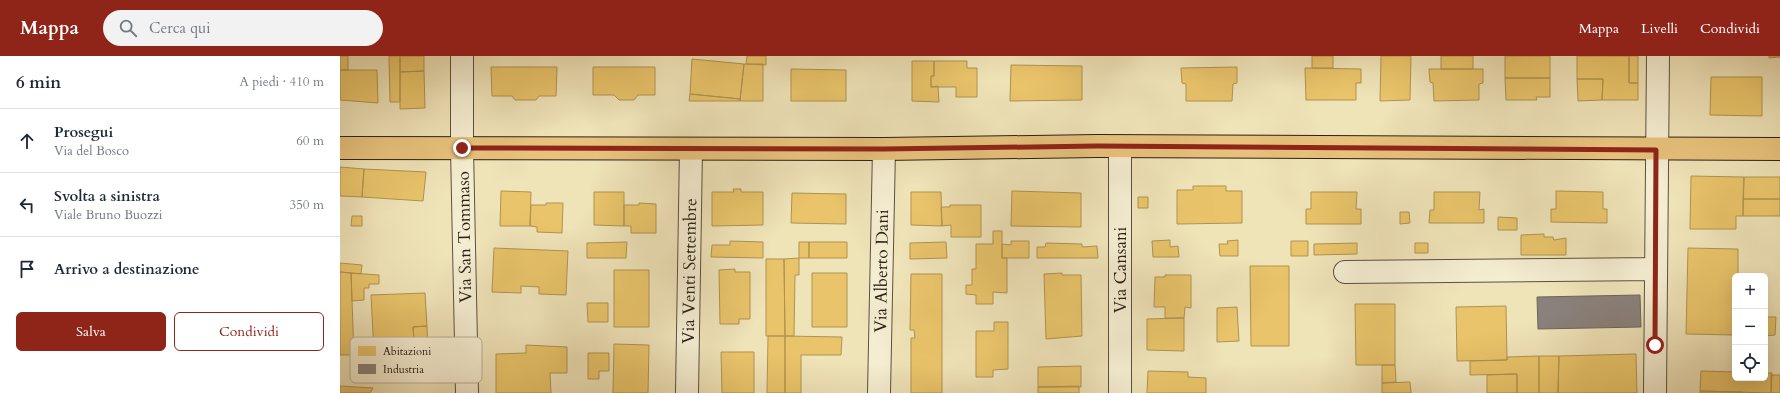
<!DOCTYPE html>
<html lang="it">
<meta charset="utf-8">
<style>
:root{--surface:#fff;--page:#f2f2f3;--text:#1f2937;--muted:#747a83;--line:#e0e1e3;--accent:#8f2418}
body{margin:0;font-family:Cardo,serif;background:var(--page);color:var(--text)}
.controls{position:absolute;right:12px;bottom:12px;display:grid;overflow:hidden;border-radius:6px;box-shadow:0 4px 16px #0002}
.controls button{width:36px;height:36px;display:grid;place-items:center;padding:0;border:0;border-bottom:1px solid var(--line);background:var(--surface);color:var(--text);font:20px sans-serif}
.stop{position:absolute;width:12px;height:12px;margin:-9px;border:3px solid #8f2418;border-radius:50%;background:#fff}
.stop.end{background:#8f2418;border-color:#fff;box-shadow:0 1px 4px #0008}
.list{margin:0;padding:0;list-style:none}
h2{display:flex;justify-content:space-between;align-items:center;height:52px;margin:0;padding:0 16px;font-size:17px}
h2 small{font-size:13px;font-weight:400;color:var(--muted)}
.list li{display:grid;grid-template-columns:26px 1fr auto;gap:12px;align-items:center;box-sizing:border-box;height:64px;padding:0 16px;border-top:1px solid var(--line)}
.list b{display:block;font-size:15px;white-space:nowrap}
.list p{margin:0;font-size:13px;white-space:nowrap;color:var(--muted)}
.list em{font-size:13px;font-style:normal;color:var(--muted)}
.actions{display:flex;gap:8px;padding:12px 16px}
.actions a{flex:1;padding:9px 0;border:1px solid var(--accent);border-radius:6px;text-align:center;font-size:14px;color:var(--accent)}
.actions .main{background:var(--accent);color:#fff}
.icon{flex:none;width:22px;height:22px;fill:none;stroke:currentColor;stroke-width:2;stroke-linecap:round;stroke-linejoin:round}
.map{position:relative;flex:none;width:1440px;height:337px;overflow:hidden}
header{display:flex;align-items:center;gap:24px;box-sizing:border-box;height:56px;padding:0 20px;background:var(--accent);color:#fff}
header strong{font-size:19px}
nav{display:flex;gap:22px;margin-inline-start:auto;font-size:14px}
.search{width:280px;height:36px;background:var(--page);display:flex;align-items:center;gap:10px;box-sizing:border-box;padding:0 14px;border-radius:22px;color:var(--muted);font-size:15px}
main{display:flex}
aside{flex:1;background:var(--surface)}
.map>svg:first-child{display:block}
</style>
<header>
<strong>Mappa</strong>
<div class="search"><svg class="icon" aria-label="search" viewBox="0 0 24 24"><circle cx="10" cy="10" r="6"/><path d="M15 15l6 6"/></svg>Cerca qui</div>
<nav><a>Mappa</a><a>Livelli</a><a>Condividi</a></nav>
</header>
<main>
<aside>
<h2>6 min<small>A piedi · 410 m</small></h2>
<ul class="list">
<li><svg class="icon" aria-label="ahead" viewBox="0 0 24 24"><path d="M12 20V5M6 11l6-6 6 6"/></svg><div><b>Prosegui</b><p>Via del Bosco</p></div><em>60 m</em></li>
<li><svg class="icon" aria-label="left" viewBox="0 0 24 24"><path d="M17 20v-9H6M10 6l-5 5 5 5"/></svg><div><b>Svolta a sinistra</b><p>Viale Bruno Buozzi</p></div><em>350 m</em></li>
<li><svg class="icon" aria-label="arrive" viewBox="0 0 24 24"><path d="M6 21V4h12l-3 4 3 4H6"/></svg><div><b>Arrivo a destinazione</b></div></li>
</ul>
<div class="actions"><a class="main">Salva</a><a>Condividi</a></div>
</aside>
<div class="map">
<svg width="1440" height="337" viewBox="0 0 1440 337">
<rect width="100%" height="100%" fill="#efe3b8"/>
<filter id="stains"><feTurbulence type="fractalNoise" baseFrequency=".005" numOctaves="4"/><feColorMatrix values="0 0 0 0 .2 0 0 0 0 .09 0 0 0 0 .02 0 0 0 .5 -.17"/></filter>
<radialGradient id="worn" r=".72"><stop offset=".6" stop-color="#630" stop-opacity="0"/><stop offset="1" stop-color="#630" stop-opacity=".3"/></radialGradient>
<path fill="#e9c46a" stroke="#b09351" d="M0,0H8V14H0Z
M49,0H60V46H50Z
M60,0H84V15L60,16Z
M407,0H426V9L406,8Z
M972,0H993V12H972Z
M1041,0H1071L1070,44L1040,45Z
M1101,0H1133V13H1101Z
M1165,0H1210V22H1165Z
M1237,0H1289V27H1298V44H1262L1263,23H1237Z
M1289,0H1298V27H1289Z
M1429,0H1440V1L1429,2Z
M352,3L404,8L400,43L350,38Z
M572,5H594V20H591V31L598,30L599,46L572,45Z
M594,5H627V12H637V41H616V31H591V20H594Z
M404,8H423V45H400Z
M671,9L742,10V44L670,45Z
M151,11H217L216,40H199L196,44H175L172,40H152Z
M253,11H315V39H298L294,44H279L274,39H253Z
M897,11V27L893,28L892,45H846V28L842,27L841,12Z
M965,12L1021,13V27H1016V44H966Z
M451,13L506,14V45H451Z
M1089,13H1143V27L1139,28V44L1094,45L1093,27L1090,26Z
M0,14H37L38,47L0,44Z
M84,15L85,52L60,53V16Z
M1371,21H1422V60L1370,59Z
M1165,22H1210V41H1196L1197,44H1166Z
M1237,23H1263L1262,44L1238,45Z
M350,38L400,43V45H349Z
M0,111L24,113L22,141L0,140Z
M24,113L86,116L83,145L22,141Z
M1351,120L1404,121L1403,160H1396V173H1350Z
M1404,121H1440V143H1403Z
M853,130H886V135H902V167L837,168V134H853Z
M393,133H401V136H423V169L372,170V136H394Z
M161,135L191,136L190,170H160Z
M672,135L741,137V171L671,170Z
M1216,135L1263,136V153H1267V167L1211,166V153H1216Z
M254,136H284V170L254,169Z
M571,136H601L602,170L571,169Z
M971,136H1017L1016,153H1021V168H966V153H971Z
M1094,136H1140L1139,154L1144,153V167H1089L1090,154H1094Z
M452,137L506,138V168L451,167Z
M798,141H808V152H798Z
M1403,143H1440V160H1403Z
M206,147H223L222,177L197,176V171L190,170L191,149H206Z
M299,147L316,148V177H291V170H284V149H299Z
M610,149H641V181H611V169L602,170L601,151H610Z
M1060,156H1069L1070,167L1060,168Z
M12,160H22V170H11Z
M1158,161L1177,162V174H1158Z
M653,175H662V202H667V237L653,236V248H636V239L626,238V229H632V213H636V188H653Z
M1204,178V181H1213L1214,184L1226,182V199H1181V179Z
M830,184V191L838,190L839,201H813L812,185Z
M898,184V200H880L879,188H888L887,185Z
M390,185L423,186V202L371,201L372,189H390Z
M671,185H689V202H662V188L671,189Z
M951,185H968V200H951Z
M287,186L286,202H247V187Z
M459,186H469V202H459Z
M469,186H507V202H469Z
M606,186L607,202L570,203V187Z
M706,187L742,188V191L757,190L758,202H697V191H705Z
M1017,187V198L974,199V188Z
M1075,187H1088V197H1075Z
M154,192L228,195L226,239L199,238V231L181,230V237L152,236Z
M1348,192L1398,193V220H1395V279L1346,278Z
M459,202V219H455L454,280H445L444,203Z
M426,203H444L445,280H426Z
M0,207L22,209L21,218L0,216Z
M910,210H949V290H911Z
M395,213V216H410V263H399V268H380L379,214Z
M274,214H309V271H274Z
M0,216L11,217L14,299H0Z
M11,217L39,219V228H29V232H24V244L12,245Z
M472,217H507V271H472Z
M722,217V219H741L742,280L706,283L704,218Z
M571,218H602V337H571V282H575L574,274H570Z
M825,219H851V252L845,251L844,262H825V251H814L815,221H825Z
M85,237L87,270L73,271L75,296L34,298L31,239Z
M247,247H268V266H248Z
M1015,248H1055V309H1016Z
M1166,250L1167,304L1117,305L1116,251Z
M897,251L899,285L877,286V252Z
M1425,261H1436L1435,279L1425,280Z
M844,262V295L807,294V263Z
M654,266H668V313L653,314V321H636V275H654Z
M87,270L88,296H75L73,271Z
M428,280H445V337H427Z
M445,280L502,281L501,299H461V337H445Z
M274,288L309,289L308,337H273Z
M186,289L227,291V317H210L211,337H156V298L186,297Z
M381,296H414V337H382Z
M248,297H269V315H259V323H248Z
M1296,298L1297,337H1218L1219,300Z
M1199,300H1219L1218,337H1199Z
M1199,300V337H1177V318L1130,319V305L1167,304V301Z
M1042,309H1055L1056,326L1042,327Z
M741,310V331H698V311Z
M808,315L848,316V321L866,322V337H807Z
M1361,315L1395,316V322H1425V317H1432L1431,337L1360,335Z
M1177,318V337H1147V319Z
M1431,319H1440V337H1431Z
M1070,326L1071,337H1042V327Z
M0,330L33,332L30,337H0Z
M739,330V337H698V331Z
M1360,335L1403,336V337H1360Z"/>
<path fill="#8a817c" stroke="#6d645e" d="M1300,239L1301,271L1198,273L1197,241Z"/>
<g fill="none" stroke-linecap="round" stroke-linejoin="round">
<g stroke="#5b513f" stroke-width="24">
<path id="minor" d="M122,0V92L127,337
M1005,216L1315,213
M347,337L351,93
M539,337L544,93
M780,337V91
M1315,337L1318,0"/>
</g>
<g stroke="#2a2017" stroke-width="24">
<path id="major" d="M0,92L544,93L757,90L1440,93"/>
</g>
<use href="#minor" stroke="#f5edd1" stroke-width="22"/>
<use href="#major" stroke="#e8c27c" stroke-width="22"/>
</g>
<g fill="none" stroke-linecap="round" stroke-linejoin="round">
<path stroke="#8f2418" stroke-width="5" d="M122,92L544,93L757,90L1316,94L1315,289"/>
</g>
<g text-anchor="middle" stroke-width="4" stroke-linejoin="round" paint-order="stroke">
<g font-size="17" fill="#2a2017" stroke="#f5edd1">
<text transform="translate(124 181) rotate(-91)" y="6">Via San Tommaso</text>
<text transform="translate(780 214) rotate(-90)" y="6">Via Cansani</text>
<text transform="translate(349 215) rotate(-89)" y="6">Via Venti Settembre</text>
<text transform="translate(541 215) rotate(-89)" y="6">Via Alberto Dani</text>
</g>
</g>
<rect x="10" y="281" width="132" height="46" rx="6" fill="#f5edd1" stroke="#b8b099" stroke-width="1"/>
<rect x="18" y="290" width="18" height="10" fill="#e9c46a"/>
<rect x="18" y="308" width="18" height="10" fill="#8a817c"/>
<g font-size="11" fill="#2a2017">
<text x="43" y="299">Abitazioni</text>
<text x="43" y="317">Industria</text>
</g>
<rect width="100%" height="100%" filter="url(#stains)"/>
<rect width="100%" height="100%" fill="url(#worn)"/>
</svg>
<div class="controls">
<button>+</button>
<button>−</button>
<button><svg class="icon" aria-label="locate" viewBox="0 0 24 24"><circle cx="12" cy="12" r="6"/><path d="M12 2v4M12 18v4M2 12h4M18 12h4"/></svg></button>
</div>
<div class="stop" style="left:1315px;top:289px"></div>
<div class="stop end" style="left:122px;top:92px"></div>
</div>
</main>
